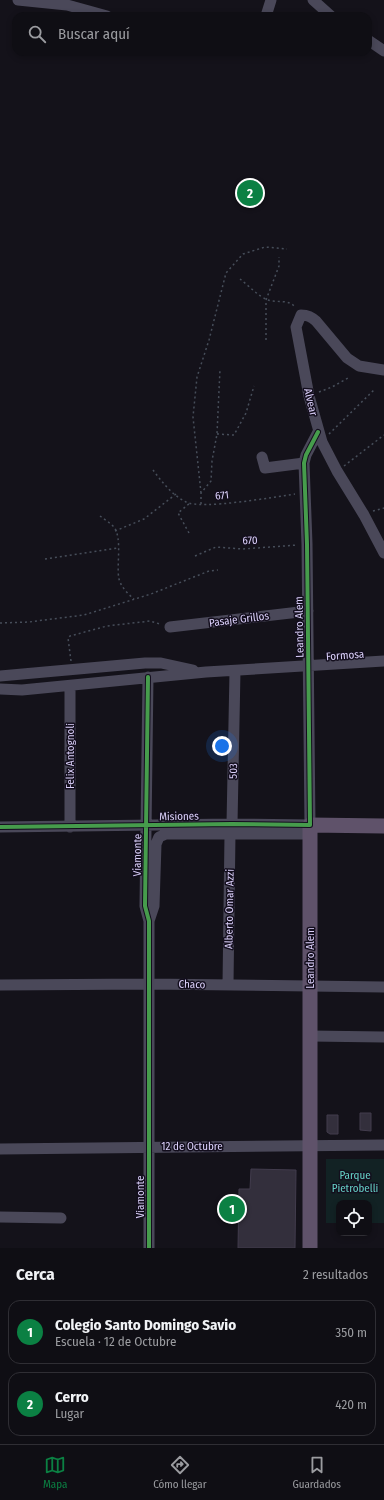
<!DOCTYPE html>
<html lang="es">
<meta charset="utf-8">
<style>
:root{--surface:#0f0e14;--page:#1d1c22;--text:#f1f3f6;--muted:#9b9ca0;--line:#2f2e34;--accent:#0b8043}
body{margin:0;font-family:"Fira Sans Condensed",sans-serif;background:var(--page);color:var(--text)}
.controls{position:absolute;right:12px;bottom:12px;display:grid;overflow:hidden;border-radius:8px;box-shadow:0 2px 6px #0003}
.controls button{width:36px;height:36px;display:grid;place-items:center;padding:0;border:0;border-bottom:1px solid var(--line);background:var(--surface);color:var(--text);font:20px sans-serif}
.you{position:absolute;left:222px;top:746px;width:14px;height:14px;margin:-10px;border:3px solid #fff;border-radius:50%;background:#1a73e8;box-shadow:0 0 0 6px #1a73e833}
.badge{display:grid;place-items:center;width:26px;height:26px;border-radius:50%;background:var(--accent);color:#fff;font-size:13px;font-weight:700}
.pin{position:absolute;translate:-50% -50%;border:2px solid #fff;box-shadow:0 1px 4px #0006}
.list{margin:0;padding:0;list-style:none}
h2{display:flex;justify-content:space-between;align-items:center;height:52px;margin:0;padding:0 16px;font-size:17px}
h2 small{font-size:13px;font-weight:400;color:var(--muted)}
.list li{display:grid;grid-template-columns:26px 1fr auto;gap:12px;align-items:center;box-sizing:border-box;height:64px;margin:0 8px 8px;padding:0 8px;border:1px solid var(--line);border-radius:12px}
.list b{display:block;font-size:15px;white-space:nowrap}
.list p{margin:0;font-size:13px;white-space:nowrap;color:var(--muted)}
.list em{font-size:13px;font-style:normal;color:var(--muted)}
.icon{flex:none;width:22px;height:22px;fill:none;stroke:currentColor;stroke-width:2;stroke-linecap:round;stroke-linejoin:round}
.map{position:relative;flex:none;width:384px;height:1248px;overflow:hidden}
.search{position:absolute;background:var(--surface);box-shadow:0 2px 6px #0003;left:12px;right:12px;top:12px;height:44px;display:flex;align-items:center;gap:10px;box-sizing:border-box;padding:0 14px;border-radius:12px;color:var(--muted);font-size:15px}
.sheet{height:196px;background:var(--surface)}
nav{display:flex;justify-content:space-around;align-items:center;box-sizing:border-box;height:56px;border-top:1px solid var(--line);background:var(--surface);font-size:11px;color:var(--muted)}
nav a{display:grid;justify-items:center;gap:2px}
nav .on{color:var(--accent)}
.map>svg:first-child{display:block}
</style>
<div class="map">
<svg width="384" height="1248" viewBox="0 0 384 1248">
<rect width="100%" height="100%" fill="#14121a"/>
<path fill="#122224" d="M326,1159H384V1223H369V1203H339V1223H326Z"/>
<path fill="#332f3c" stroke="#423c4d" d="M360,1113H371V1131L360,1130Z
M327,1115H338V1134H330L327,1132Z
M251,1169L296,1170L295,1248H238L239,1189H250Z"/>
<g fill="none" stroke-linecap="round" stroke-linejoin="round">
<path stroke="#474e5a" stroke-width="1.5" stroke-dasharray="2 3" stroke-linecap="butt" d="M240,279C248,285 259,297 268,300C277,303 289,299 295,307
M266,340V300L279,266V257
M319,392L332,387L348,378
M217,434L234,435L246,413L254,386
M329,434L375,389
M344,466L384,435
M153,470C162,482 172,495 186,502C201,510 274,497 295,494
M201,493L193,417L197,377L209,340L226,273L243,254L265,247L287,249
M201,504V493L211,481L212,461L217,434L220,369
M373,511L384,508
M100,516C104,519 109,522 113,526C123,536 116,566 119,579C121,587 128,594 134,599
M115,531L144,519L176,494
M189,533L178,513L190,503
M195,556L216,547L243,549L297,545
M45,559L118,548
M0,623L29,622L84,615L151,594L209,571L218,570
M71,661L68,638L70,636L107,626L150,621L160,624"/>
<path stroke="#4a4859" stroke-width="11" d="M18,0L67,5L107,16
M313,0L331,16
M266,16L271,0
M368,40L384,51
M384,370L359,366L347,358L316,321C311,317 308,315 301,315L296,327L309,396L322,442L337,471L364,515L384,553
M262,457L265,468L304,463
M170,627L308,611
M0,676L145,663H161L193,670
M148,677L145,906L149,921V1248
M0,689L22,690L206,672L384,661
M232,824L235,671
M0,827L232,824L310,825L307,544L304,463L306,455L318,432
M70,827V686
M149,921L154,906L156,844L159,837L166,834H310
M228,984L230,834
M0,985L149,984L384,987
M310,1036L384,1037
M0,1149L384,1145
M0,1217L61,1218"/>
<path stroke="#5f526a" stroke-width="15" d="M310,1248V825L384,826"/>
<g stroke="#130e1d" stroke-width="6">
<path id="cycleway" d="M148,677L145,906L149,921V1248
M0,827L232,824L310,825L307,544L304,463L306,455L318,432"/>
</g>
<use href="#cycleway" stroke="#469c4c" stroke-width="4"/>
</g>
<g text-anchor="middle" stroke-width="3" stroke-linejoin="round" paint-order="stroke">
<g font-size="11" fill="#dbd0fa" stroke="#130e1d">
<text transform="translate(311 402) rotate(77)" y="4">Alvear</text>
<text transform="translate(222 495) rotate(-7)" y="4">671</text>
<text transform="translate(250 540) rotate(-2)" y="4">670</text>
<text transform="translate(239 619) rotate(-7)" y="4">Pasaje Grillos</text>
<text transform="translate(299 627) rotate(-91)" y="4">Leandro Alem</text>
<text transform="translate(345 655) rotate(-4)" y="4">Formosa</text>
<text transform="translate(70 756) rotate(-90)" y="4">Felix Antognoli</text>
<text transform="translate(233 771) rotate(-89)" y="4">503</text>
<text transform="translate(179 816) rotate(-1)" y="4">Misiones</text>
<text transform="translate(137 855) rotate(-89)" y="4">Viamonte</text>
<text transform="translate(229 909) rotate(-89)" y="4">Alberto Omar Azzi</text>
<text transform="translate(310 958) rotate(-90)" y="4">Leandro Alem</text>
<text transform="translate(192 984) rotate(1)" y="4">Chaco</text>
<text x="192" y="1150">12 de Octubre</text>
<text transform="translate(140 1197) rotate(-90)" y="4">Viamonte</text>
</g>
<g font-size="11" fill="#65d0c6" stroke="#130e1d">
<text x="355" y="1179">Parque<tspan x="355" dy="13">Pietrobelli</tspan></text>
</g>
</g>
</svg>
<div class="controls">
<button><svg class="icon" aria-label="locate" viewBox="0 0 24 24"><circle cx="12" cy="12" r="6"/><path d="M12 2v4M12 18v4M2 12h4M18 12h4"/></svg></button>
</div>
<div class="you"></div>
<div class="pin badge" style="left:232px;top:1209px">1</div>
<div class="pin badge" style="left:250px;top:193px">2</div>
<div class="search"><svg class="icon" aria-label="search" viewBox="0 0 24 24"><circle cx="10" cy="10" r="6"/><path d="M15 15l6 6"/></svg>Buscar aquí</div>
</div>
<section class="sheet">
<h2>Cerca<small>2 resultados</small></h2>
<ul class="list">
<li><span class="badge">1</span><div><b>Colegio Santo Domingo Savio</b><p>Escuela · 12 de Octubre</p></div><em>350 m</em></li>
<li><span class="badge">2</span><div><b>Cerro</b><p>Lugar</p></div><em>420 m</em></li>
</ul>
</section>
<nav>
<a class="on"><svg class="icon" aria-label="map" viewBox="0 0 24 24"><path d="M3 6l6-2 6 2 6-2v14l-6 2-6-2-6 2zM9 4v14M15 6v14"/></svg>Mapa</a>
<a><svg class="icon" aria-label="directions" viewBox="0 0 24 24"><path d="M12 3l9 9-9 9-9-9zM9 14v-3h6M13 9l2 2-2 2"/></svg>Cómo llegar</a>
<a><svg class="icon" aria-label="saved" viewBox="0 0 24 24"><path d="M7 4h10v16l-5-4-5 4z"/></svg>Guardados</a>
</nav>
